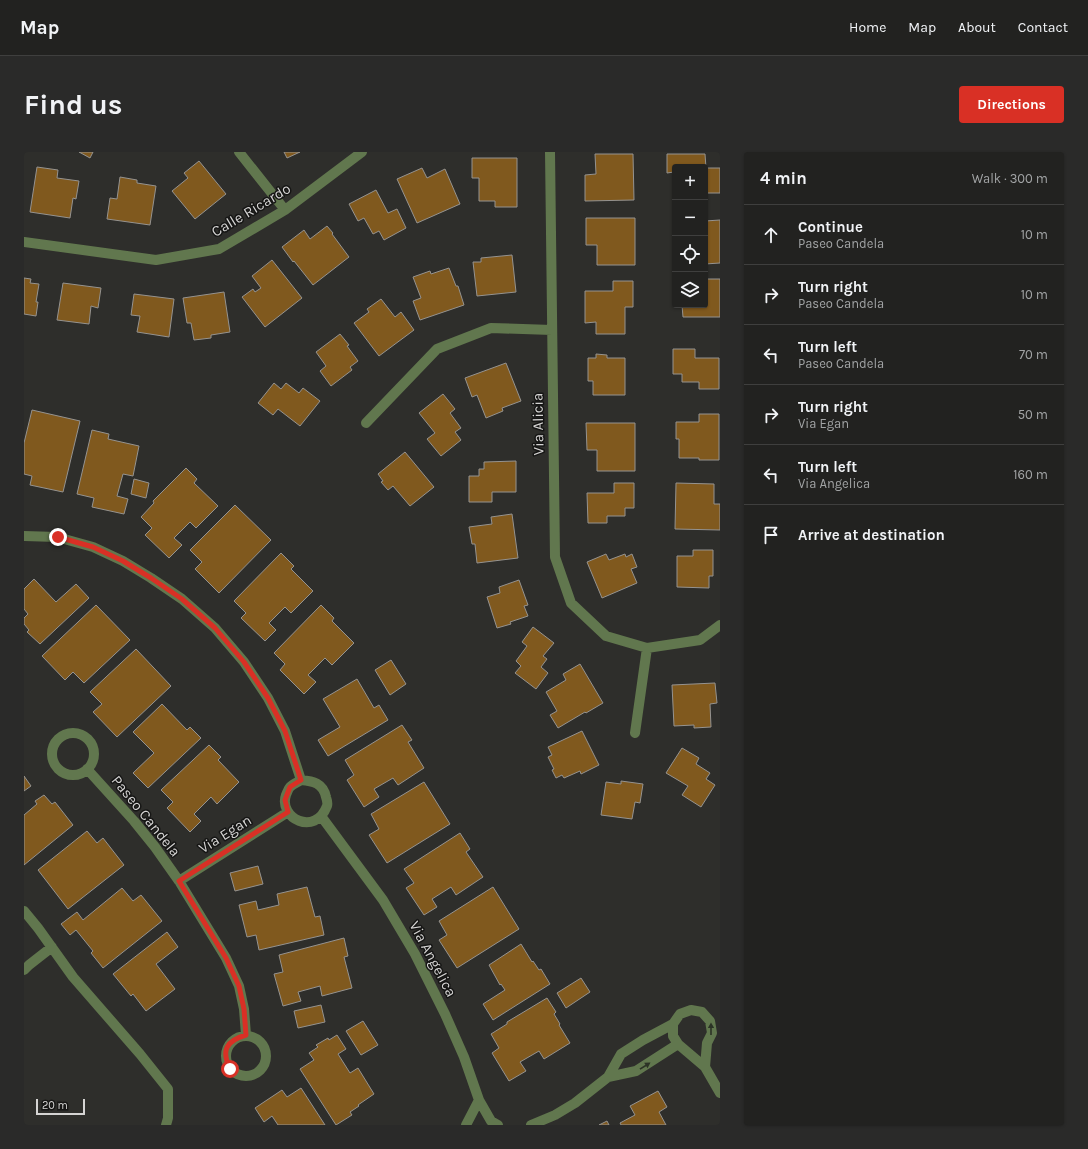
<!DOCTYPE html>
<meta charset="utf-8">
<style>
:root{--surface:#222220;--page:#2a2a29;--text:#f1f3f6;--muted:#a2a4a5;--line:#3f3f3e;--accent:#d93025}
body{margin:0;font-family:Karla,sans-serif;background:var(--page);color:var(--text)}
.controls{position:absolute;right:12px;top:12px;display:grid;overflow:hidden;border-radius:4px;box-shadow:0 1px 3px #0004}
.controls button{width:36px;height:36px;display:grid;place-items:center;padding:0;border:0;border-bottom:1px solid var(--line);background:var(--surface);color:var(--text);font:20px sans-serif}
.scale{position:absolute;left:12px;bottom:10px;width:49px;box-sizing:border-box;padding-left:4px;border:2px solid #d5d4d3;border-top:0;font-size:11px;line-height:14px;white-space:nowrap;color:#d5d4d3;-webkit-text-stroke:3px #161615;paint-order:stroke}
.stop{position:absolute;width:12px;height:12px;margin:-9px;border:3px solid #d93025;border-radius:50%;background:#fff}
.stop.end{background:#d93025;border-color:#fff;box-shadow:0 1px 4px #0008}
.list{margin:0;padding:0;list-style:none}
h2{display:flex;justify-content:space-between;align-items:center;height:52px;margin:0;padding:0 16px;font-size:17px}
h2 small{font-size:13px;font-weight:400;color:var(--muted)}
.list li{display:grid;grid-template-columns:26px 1fr auto;gap:12px;align-items:center;box-sizing:border-box;height:60px;padding:0 16px;border-top:1px solid var(--line)}
.list b{display:block;font-size:15px;white-space:nowrap}
.list p{margin:0;font-size:13px;white-space:nowrap;color:var(--muted)}
.list em{font-size:13px;font-style:normal;color:var(--muted)}
.icon{flex:none;width:22px;height:22px;fill:none;stroke:currentColor;stroke-width:2;stroke-linecap:round;stroke-linejoin:round}
.map{position:relative;flex:none;width:696px;height:973px;overflow:hidden;border-radius:4px}
header{display:flex;align-items:center;gap:24px;box-sizing:border-box;height:56px;padding:0 20px;background:var(--surface);border-bottom:1px solid var(--line)}
header strong{font-size:19px}
nav{display:flex;gap:22px;margin-inline-start:auto;font-size:14px}
.intro{display:flex;align-items:center;justify-content:space-between;box-sizing:border-box;height:96px;padding:0 24px}
h1{margin:0;font-size:28px}
.button{padding:10px 18px;border-radius:4px;background:var(--accent);color:#fff;font-size:14px;font-weight:700}
main{display:flex;gap:24px;padding:0 24px}
aside{flex:1;background:var(--surface);border-radius:4px;box-shadow:0 1px 3px #0004}
.map>svg:first-child{display:block}
</style>
<header>
<strong>Map</strong>
<nav><a>Home</a><a>Map</a><a>About</a><a>Contact</a></nav>
</header>
<div class="intro"><h1>Find us</h1><a class="button">Directions</a></div>
<main>
<div class="map">
<svg width="696" height="973" viewBox="0 0 696 973">
<rect width="100%" height="100%" fill="#2e2e2b"/>
<path fill="#80591e" stroke="#959390" d="M55,0H69L66,6Z
M260,0H276L263,6Z
M571,2H609L610,48L561,49V23L572,22Z
M643,2H681L682,16H696V41H681V15H651V39L650,20L643,21Z
M448,6H493V55H471V49H455V26H448Z
M175,9L202,42L171,67L148,39L164,26L160,21Z
M13,15L34,18L33,26L55,29L52,47L49,46L46,66L6,60Z
M398,16L403,26L421,17L436,52L393,71L373,27Z
M96,25L113,28V31L132,34L126,73L83,67L86,46L93,47Z
M352,38L364,61L373,57L382,76L360,88L355,79L349,82L340,66L334,69L325,52Z
M562,66H611V113H573V93H562Z
M696,68V111L681,112V69Z
M303,74L309,81L308,82L325,105L289,133L270,109L269,110L258,95L280,78L286,87Z
M488,103L492,140L453,144L449,110H457V106Z
M248,108L278,146L241,175L218,145L229,137L231,140L237,136L228,124Z
M425,116L432,134H434L440,153L396,168L389,149L397,146L389,125L406,119L407,122Z
M0,126L7,127L6,131L15,132L12,150H14L12,164L0,162Z
M681,127H696V165H659L658,153H681Z
M589,129H609V155H601V182H572V170L561,171V139H589Z
M39,131L77,136L74,156L67,154L65,172L33,168Z
M200,140L206,180L187,183V186L170,188L167,171H163L159,146Z
M110,142L150,147L145,185L113,180L116,164L107,163Z
M357,147L371,165L377,160L390,178L355,204L330,171L345,160L343,157Z
M316,182L325,193L323,194L334,209L326,215L328,218L307,234L296,219L302,214L292,200Z
M649,197H671V206H695V237H675V230H658V222H649Z
M572,202L583,203V206H601V243H569V229H564V206H572Z
M482,211L497,249L478,256L479,259L462,266L453,243L448,245L441,226Z
M250,231L257,237L262,231L275,241L279,236L296,249L276,274L254,257L249,263L234,251Z
M419,242L431,257L426,261L437,276L431,280L437,288L417,304L403,287L411,281L395,261Z
M8,258L56,269L39,340L6,333L8,324L0,322V291Z
M675,262H695V308H675V306H655V287H652V270H675Z
M562,271H611V319H573V298H563Z
M68,278L85,282L84,287L115,294L109,324L99,322L93,344L104,347L100,362L68,355L70,346L53,342Z
M381,300L410,335L386,354L369,334L364,338L357,330L359,329L354,322Z
M492,309V340H468V350H445V324H455V317H460V310Z
M162,316L173,327L170,331L194,354L172,376L166,370L150,386L158,393L145,406L121,383L128,376L117,365L130,351L129,349Z
M110,327L125,331L122,346L107,342Z
M590,331H610V356H601V364H583V371H564L563,341H590Z
M652,331L690,332V352H696V378L651,377Z
M211,353L247,388L195,441L171,417L178,410L166,398Z
M488,362L494,406L453,411L451,392H448L445,375L468,372L467,365Z
M669,398H689V424H685V436L653,435V404H669Z
M257,401L270,414L267,417L289,439L267,461L261,455L245,471L252,478L241,489L217,466L222,461L210,449Z
M582,402L585,408L601,402L602,405L608,402L613,415L607,417L613,431L578,446L563,410Z
M10,427L32,450L52,432L65,446L16,492L3,480L5,478L0,472V466L4,462L0,457V437Z
M495,428L504,453L500,454L504,464L486,470L487,472L473,476L463,445L476,441L475,435Z
M72,453L106,488L60,531L49,520L41,528L18,504Z
M297,453L310,466L308,469L330,491L308,513L301,506L284,523L292,530L280,542L256,518L261,512L250,501Z
M509,475L530,491L519,504L523,507L517,515L524,521L512,537L491,521L497,514L492,509L503,494L498,490Z
M112,497L147,534L93,585L69,560L78,552L66,540Z
M367,508L382,532L366,543L351,518Z
M556,512L579,551L562,561L561,560L534,576L526,563L533,559L522,540L542,528L539,522Z
M333,527L350,556L355,553L364,568L304,604L294,588L316,575L299,547Z
M691,531L693,551L686,552L687,575L670,576V573L650,574L648,533Z
M138,552L163,578L166,575L177,586L124,636L109,621L130,601L109,580Z
M378,573L388,588L384,590L400,616L374,633L369,626L350,637L355,645L340,655L323,628L330,623L321,608Z
M558,579L575,613L557,622L556,619L540,626L538,623L532,626L528,618L530,617L524,605L528,603L524,595Z
M185,593L197,605L194,608L215,630L193,652L187,645L170,662L177,669L166,680L143,656L149,650L137,638Z
M658,596L675,606L672,612L686,621L682,627L691,633L677,655L658,643L664,634L642,621Z
M0,624L7,634L0,639Z
M597,629L619,632L616,651L611,650L608,667L577,663L582,630L597,632Z
M400,630L426,672L363,711L345,683L355,677L347,662Z
M20,643L28,652L31,650L49,673L0,713V663L13,652L11,649Z
M63,679L73,691L79,686L100,713L44,757L14,718Z
M436,681L446,697L442,700L459,725L432,743L427,735L408,747L413,755L400,763L382,736L390,731L380,717Z
M234,714L239,732L211,739L206,721Z
M283,735L291,765L296,764L300,783L235,798L232,783L223,785L215,753L232,749L234,758L255,753L253,742Z
M469,735L495,777L433,816L415,788L423,783L415,769Z
M98,736L109,749L117,743L138,769L79,816L67,801L69,799L52,778L46,783L37,772L53,760L59,768Z
M143,780L154,795L132,812L151,837L122,859L109,842L107,844L89,822Z
M320,786L324,804L320,805L328,836L298,844L296,834L274,840L277,849L259,854L250,822L259,820L255,803Z
M497,792L508,810L509,809L515,818L517,817L526,832L469,868L459,852L481,838L477,832L476,833L465,813Z
M557,826L566,840L542,856L533,841Z
M523,846L532,860L530,862L536,872L535,873L546,891L520,907L515,899L496,910L502,919L485,929L468,901L475,896L467,882L483,872V870Z
M297,853L301,870L274,876L270,859Z
M339,869L354,893L337,903L322,879Z
M313,883L322,897L314,902L326,921L334,916L350,942L334,953L335,954L326,960L328,963L312,973L276,917L290,908L285,901L294,895L292,893L304,886L305,888Z
M277,936L301,973H254L248,964L240,970L231,956L258,938L263,945Z
M634,939L643,955L635,960L642,973H597L596,971L611,963L606,954Z
M583,969L585,973H575Z"/>
<g fill="none" stroke-linecap="round" stroke-linejoin="round">
<path stroke="#61774e" stroke-width="10" d="M215,0L261,58
M526,0L531,405L547,451L582,484L623,496L676,488L696,473
M0,90L132,108L195,97L261,58L338,0
M342,271L413,197L467,176L528,178
M0,384L33,385L69,395L99,409L127,426L158,447L191,476L220,510L244,546L261,579L277,628
M611,581L623,496
M28 602a21 21 0 1 1 42 0a21 21 0 1 1-42 0Z
M63,617L110,669L131,695L155,729L202,806L215,834L220,857L222,883
M277,628C289,629 299,631 302,645C303,648 304,651 303,654C291,685 254,666 262,643C263,641 264,637 266,635C269,632 274,630 277,628Z
M297,664L359,748L391,802L421,862L440,905L455,948L467,969L474,973
M155,729L264,660
M0,759L14,776L49,825L116,902L144,937V966L142,973
M0,818L5,813L28,795
M202 904a20 20 0 1 1 40 0a20 20 0 1 1-40 0Z
M681,915L683,891L688,881L686,869L678,860L667,858L656,862L649,872V884L654,892L681,915L696,941
M584,925L612,919L654,892
M442,973L455,948
M507,973L531,963L551,951L584,925L597,902L619,888L649,872"/>
</g>
<defs><path id="oneway-solid" d="M-6-.8H1V-3.2L6.5 0L1 3.2V.8H-6Z"/></defs>
<g fill="#2c3326">
<use href="#oneway-solid" transform="translate(687 877) rotate(-90)"/>
<use href="#oneway-solid" transform="translate(621 914) rotate(-32)"/>
</g>
<g fill="none" stroke-linecap="round" stroke-linejoin="round">
<path stroke="#d93025" stroke-width="5" d="M34,385L69,395L99,409L127,426L158,447L191,476L220,510L244,546L261,579L277,628L266,635L261,648L264,660L155,729L202,806L215,834L220,857L222,883C202,889 197,898 206,917"/>
</g>
<g text-anchor="middle" stroke-width="3" stroke-linejoin="round" paint-order="stroke">
<g font-size="15" fill="#d5d4d3" stroke="#161615">
<text transform="translate(227 58) rotate(-31)" y="5">Calle Ricardo</text>
<text transform="translate(514 272) rotate(-91)" y="5">Via Alicia</text>
<text transform="translate(122 664) rotate(51)" y="5">Paseo Candela</text>
<text transform="translate(201 682) rotate(-32)" y="5">Via Egan</text>
<text transform="translate(409 807) rotate(62)" y="5">Via Angelica</text>
</g>
</g>
</svg>
<div class="controls">
<button>+</button>
<button>−</button>
<button><svg class="icon" aria-label="locate" viewBox="0 0 24 24"><circle cx="12" cy="12" r="6"/><path d="M12 2v4M12 18v4M2 12h4M18 12h4"/></svg></button>
<button><svg class="icon" aria-label="layers" viewBox="0 0 24 24"><path d="M12 4l9 5-9 5-9-5zM3 14l9 5 9-5"/></svg></button>
</div>
<div class="scale">20 m</div>
<div class="stop" style="left:206px;top:917px"></div>
<div class="stop end" style="left:34px;top:385px"></div>
</div>
<aside>
<h2>4 min<small>Walk · 300 m</small></h2>
<ul class="list">
<li><svg class="icon" aria-label="ahead" viewBox="0 0 24 24"><path d="M12 20V5M6 11l6-6 6 6"/></svg><div><b>Continue</b><p>Paseo Candela</p></div><em>10 m</em></li>
<li><svg class="icon" aria-label="right" viewBox="0 0 24 24"><path d="M7 20v-9h11M14 6l5 5-5 5"/></svg><div><b>Turn right</b><p>Paseo Candela</p></div><em>10 m</em></li>
<li><svg class="icon" aria-label="left" viewBox="0 0 24 24"><path d="M17 20v-9H6M10 6l-5 5 5 5"/></svg><div><b>Turn left</b><p>Paseo Candela</p></div><em>70 m</em></li>
<li><svg class="icon" aria-label="right" viewBox="0 0 24 24"><path d="M7 20v-9h11M14 6l5 5-5 5"/></svg><div><b>Turn right</b><p>Via Egan</p></div><em>50 m</em></li>
<li><svg class="icon" aria-label="left" viewBox="0 0 24 24"><path d="M17 20v-9H6M10 6l-5 5 5 5"/></svg><div><b>Turn left</b><p>Via Angelica</p></div><em>160 m</em></li>
<li><svg class="icon" aria-label="arrive" viewBox="0 0 24 24"><path d="M6 21V4h12l-3 4 3 4H6"/></svg><div><b>Arrive at destination</b></div></li>
</ul>
</aside>
</main>
